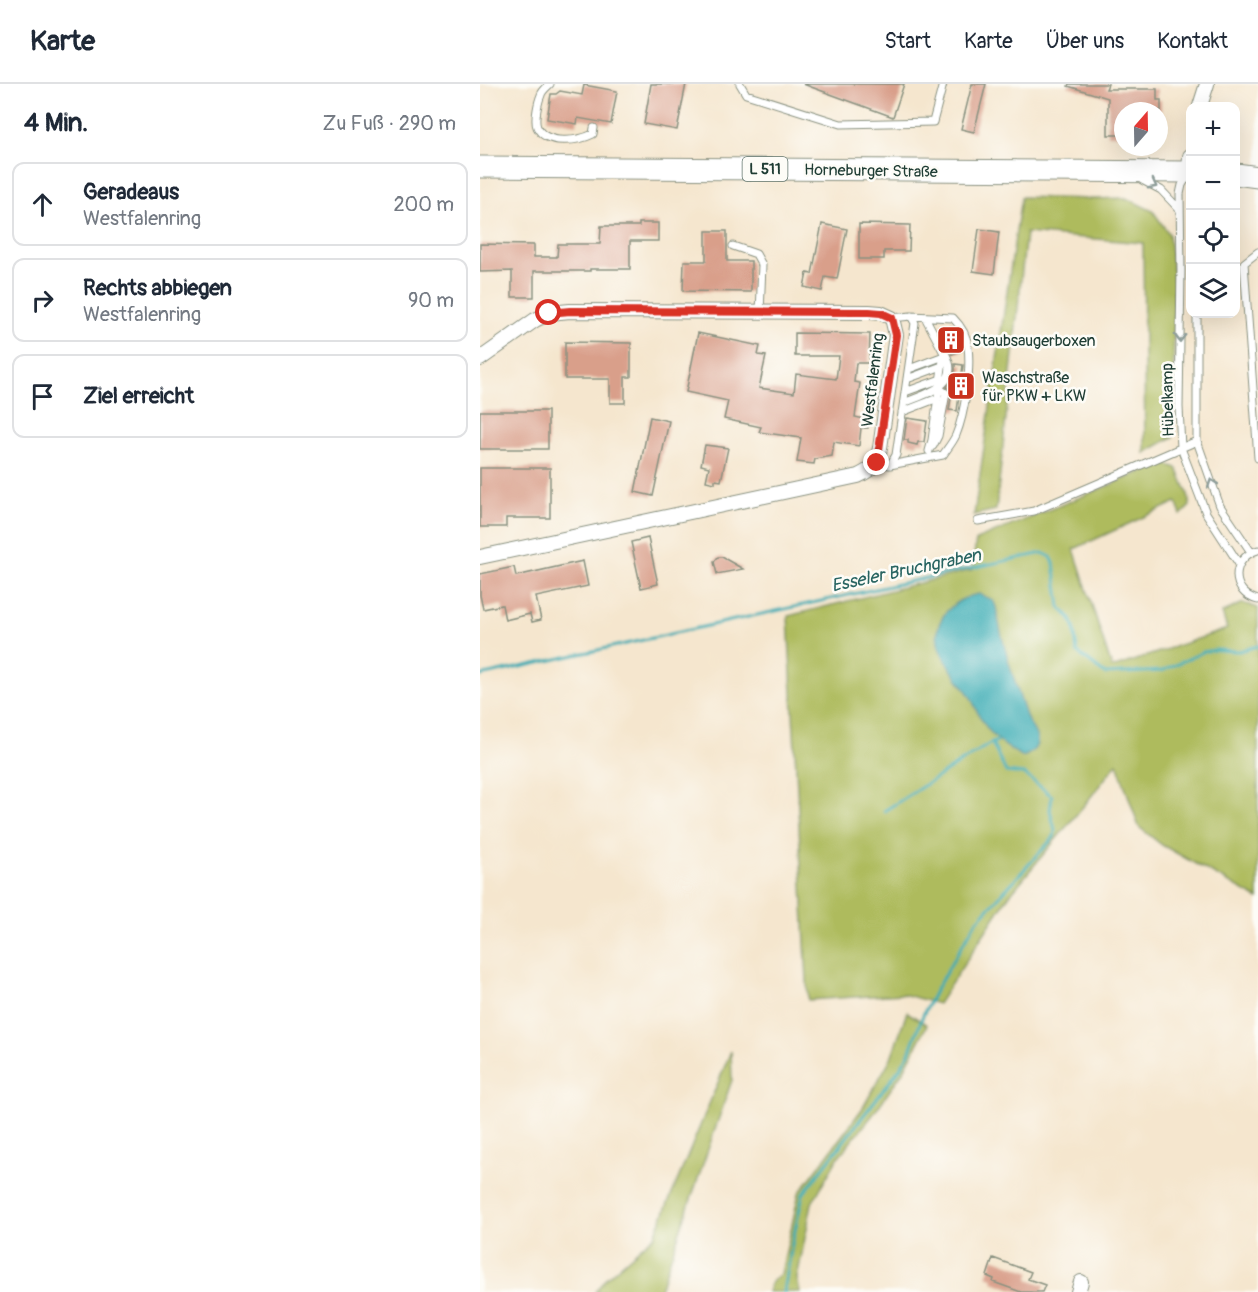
<!DOCTYPE html>
<html lang="de">
<meta charset="utf-8">
<style>
:root{--surface:#fff;--page:#f6f6f7;--text:#1f2937;--muted:#747a83;--line:#e0e1e3}
body{margin:0;font-family:Pangolin,sans-serif;background:var(--page);color:var(--text)}
.controls{position:absolute;right:18px;top:18px;display:grid;overflow:hidden;border-radius:12px;box-shadow:0 6px 24px #0002}
.controls button{width:54px;height:54px;display:grid;place-items:center;padding:0;border:0;border-bottom:2px solid var(--line);background:var(--surface);color:var(--text);font:30px sans-serif}
.compass{position:absolute;left:634px;top:18px;width:54px;height:54px;border-radius:50%;background:var(--surface);box-shadow:0 6px 24px #0002;rotate:20deg}
.stop{position:absolute;width:18px;height:18px;margin:-14px;border:4px solid #d93025;border-radius:50%;background:#fff}
.stop.end{background:#d93025;border-color:#fff;box-shadow:0 2px 6px #0008}
.list{margin:0;padding:0;list-style:none}
h2{display:flex;justify-content:space-between;align-items:center;height:78px;margin:0;padding:0 24px;font-size:26px}
h2 small{font-size:20px;font-weight:400;color:var(--muted)}
.list li{display:grid;grid-template-columns:39px 1fr auto;gap:18px;align-items:center;box-sizing:border-box;height:84px;margin:0 12px 12px;padding:0 12px;border:2px solid var(--line);border-radius:12px}
.list b{display:block;font-size:22px;white-space:nowrap}
.list p{margin:0;font-size:20px;white-space:nowrap;color:var(--muted)}
.list em{font-size:20px;font-style:normal;color:var(--muted)}
.icon{flex:none;width:33px;height:33px;fill:none;stroke:currentColor;stroke-width:2;stroke-linecap:round;stroke-linejoin:round}
.map{position:relative;flex:none;width:778px;height:1208px;overflow:hidden}
header{display:flex;align-items:center;gap:36px;box-sizing:border-box;height:84px;padding:0 30px;background:var(--surface);border-bottom:2px solid var(--line)}
header strong{font-size:28px}
nav{display:flex;gap:33px;margin-inline-start:auto;font-size:21px}
main{display:flex}
aside{flex:1;background:var(--surface)}
.map>svg:first-child{display:block}
</style>
<header>
<strong>Karte</strong>
<nav><a>Start</a><a>Karte</a><a>Über uns</a><a>Kontakt</a></nav>
</header>
<main>
<aside>
<h2>4 Min.<small>Zu Fuß · 290 m</small></h2>
<ul class="list">
<li><svg class="icon" aria-label="ahead" viewBox="0 0 24 24"><path d="M12 20V5M6 11l6-6 6 6"/></svg><div><b>Geradeaus</b><p>Westfalenring</p></div><em>200 m</em></li>
<li><svg class="icon" aria-label="right" viewBox="0 0 24 24"><path d="M7 20v-9h11M14 6l5 5-5 5"/></svg><div><b>Rechts abbiegen</b><p>Westfalenring</p></div><em>90 m</em></li>
<li><svg class="icon" aria-label="arrive" viewBox="0 0 24 24"><path d="M6 21V4h12l-3 4 3 4H6"/></svg><div><b>Ziel erreicht</b></div></li>
</ul>
</aside>
<div class="map">
<svg width="778" height="1208" viewBox="0 0 778 1208">
<rect width="100%" height="100%" fill="#fdfcf7"/>
<filter id="ink" filterUnits="userSpaceOnUse"><feTurbulence type="fractalNoise" baseFrequency=".0167" numOctaves="2"/><feDisplacementMap in="SourceGraphic" scale="12" xChannelSelector="R" yChannelSelector="G"/><feConvolveMatrix kernelMatrix="1 2 1 2 8 2 1 2 1" color-interpolation-filters="sRGB"/></filter>
<filter id="wash" filterUnits="userSpaceOnUse"><feTurbulence type="fractalNoise" baseFrequency=".008" numOctaves="4" result="noise"/><feDisplacementMap in="SourceGraphic" scale="24" xChannelSelector="R" yChannelSelector="G"/><feGaussianBlur stdDeviation="1.35" result="paint"/><feColorMatrix in="noise" values="0 0 0 0 0 0 0 0 0 0 0 0 0 0 0 0 0 1.4 0 .05"/><feComposite in="paint" operator="in"/></filter>
<g filter="url(#wash)">
<rect width="100%" height="100%" fill="#f5e6ce"/>
<path fill="#aebb5d" stroke="#667c48" stroke-width="1.5" d="M541,113L612,115L646,114L673,127L689,150L694,200L693,353L665,369L663,159L546,149L516,426L494,431Z
M683,379L697,384L708,410L710,422L701,431L696,418L594,465L632,584L747,545L742,529L763,519L778,524V815L682,761L659,743L637,679L606,719L528,813L458,920L423,910L328,916L308,532L492,486L496,456Z
M427,928L447,941L424,986L392,1032L359,1072L332,1119L317,1194L320,1208H288L291,1198L301,1190L319,1109L382,1025L411,974Z
M251,967L252,996L179,1208H115L126,1194L175,1151Z"/>
<path fill="#39abb4" stroke="#2c7474" stroke-width="1.5" d="M499,510L513,516L516,523C522,561 535,598 547,635C550,642 557,649 557,656C558,665 550,670 543,673C525,663 510,652 500,633C496,626 494,619 490,612C474,587 441,558 467,527C476,517 486,512 499,510Z"/>
<g fill="none" stroke-linecap="round" stroke-linejoin="round">
<path stroke="#39abb4" stroke-width="3" d="M0,592L482,486L563,469L571,473L574,479L580,523L590,534L594,542L597,568L625,590L682,587L723,568L735,566L759,567L778,562
M404,727L511,659
M304,1208L312,1160L323,1110L421,983L429,969L443,931L455,907L496,838L574,753L575,746L570,726L572,712L544,690L526,688L512,659L517,657"/>
</g>
<g id="blocks">
<path fill="#d99f8a" d="M171,0H206L197,46L164,40Z
M323,0H424L413,33Z
M492,0H506L494,48L481,45Z
M589,0H628L626,5H677V16H681V27H643V51H628V14L588,2Z
M104,1L137,7L131,40L98,34L97,40L67,35L71,10H76L80,7L102,11Z
M159,139H178V157H150V185H110V187H54V213H32V187L0,188V160L54,161V173H77L78,160H120L121,142H159Z
M342,140L367,145L357,195L345,193L342,207L324,203L327,189L332,190Z
M379,140L430,141L429,167H404V175H379Z
M499,145L519,148L514,190L493,187Z
M226,147H247V177H271V208L203,207L204,177H226Z
M471,242L481,267L472,270L461,246Z
M218,249L280,262L278,271L286,272L279,304L314,309L316,290L356,295L359,272H315V249L390,250L389,279H376L374,298L380,299L375,333L389,336L388,344H381L379,362L354,358L352,372L335,375L334,380L317,378L321,354L279,348L281,343L244,335L248,317L206,308Z
M85,258L151,259V293H145V319H130V295H85Z
M475,280L483,281L477,327L469,326L472,309L467,303L475,291Z
M0,327H68V365H0Z
M170,333L189,337L173,412L155,408Z
M427,334L447,337L444,358H438L437,361L428,359V356H424Z
M225,361L248,364L241,397L235,396V399L226,397L229,383L221,381Z
M0,384H70V434H26V443H0Z
M168,454L178,500L161,504L151,458Z
M238,473H242L263,485L237,490L234,478Z
M103,477L108,502L56,513L61,536L52,538L50,530L25,536L22,521L3,525L0,511V490L34,483L36,492Z
M513,1174L551,1188L548,1195L565,1201L562,1208H541L513,1198L514,1195L507,1192Z"/>
</g>
</g>
<g filter="url(#ink)">
<use href="#blocks" fill-opacity="0" stroke="#8a9281" stroke-width="1.5"/>
<g fill="none" stroke-linecap="round" stroke-linejoin="round">
<g stroke="#8a9281" stroke-width="9">
<path id="service" d="M70,0C67,3 62,7 61,11C58,18 54,36 57,43C66,62 99,57 113,50L114,44
M260,0L266,10L361,40L453,38L463,0
M708,91L702,101L700,110L701,186L699,323L701,364L726,429L759,480
M662,96L681,106L699,125
M253,162L276,170L282,181L280,229
M778,168L764,179L778,374
M717,230V357L740,422L771,468
M445,233L464,269L452,356L449,367
M429,285L464,272
M427,295L462,282
M425,308L461,295
M424,319C447,309 483,301 465,269
M422,328L458,314
M453,362L458,352L466,309L459,304
M397,379L410,381L463,371C467,365 473,358 476,351C485,329 491,286 488,263C487,252 481,242 473,234L431,232L412,234
M410,381L416,371L435,239L431,232
M498,437L554,427L717,357
M778,466C750,474 750,509 778,516"/>
</g>
<g stroke="#8a9281" stroke-width="16">
<path id="minor" d="M720,22L727,0
M709,88L710,72
M0,275L55,236L70,229L90,227L389,228L401,229L412,234L416,251L400,364C397,380 393,385 378,392L0,473
M598,1208L601,1198"/>
</g>
<g stroke="#8a9281" stroke-width="23">
<path id="primary" d="M0,83L710,88
M756,90L778,93"/>
</g>
<use href="#service" stroke="#fff" stroke-width="7"/>
<use href="#minor" stroke="#fff" stroke-width="14"/>
<use href="#primary" stroke="#fff" stroke-width="21"/>
</g>
<defs><path id="oneway-chevron" d="M-2-3.5L2.5 0L-2 3.5" fill="none" stroke-width="1.6" stroke-linecap="round" stroke-linejoin="round" transform="scale(1.5)"/></defs>
<g stroke="#8f9e9a">
<use href="#oneway-chevron" transform="translate(673 101) rotate(28)"/>
<use href="#oneway-chevron" transform="translate(700 254) rotate(91)"/>
<use href="#oneway-chevron" transform="translate(732 399) rotate(-109)"/>
</g>
</g>
<g fill="none" stroke-linecap="round" stroke-linejoin="round" filter="url(#ink)">
<path stroke="#d93025" stroke-width="8" d="M69,229L90,227L389,228L401,229L412,234L416,251L397,379"/>
</g>
<defs>
<g id="building-square" transform="scale(1.5)"><rect x="-9" y="-9" width="18" height="18" rx="4" fill="#c8321e" stroke="#fdfcf7"/><path d="M-4-6H4V6H1V3H-1V6H-4ZM-2.5-4.3h1.7v1.8h-1.7ZM.8-4.3h1.7v1.8H.8ZM-2.5-1h1.7V.8h-1.7ZM.8-1h1.7V.8H.8Z" fill="#fff"/></g>
</defs>
<g fill-rule="evenodd">
<use href="#building-square" x="471" y="256"/>
<use href="#building-square" x="481" y="302"/>
</g>
<g text-anchor="middle" stroke-width="5" stroke-linejoin="round" paint-order="stroke">
<rect fill="#fdfcf7" stroke="#62766e" stroke-width="1.5" x="262.5" y="73" width="45" height="24" rx="4.5"/>
<g font-size="15" font-weight="bold" fill="#1f3d34">
<text x="285" y="90">L 511</text>
</g>
<g font-size="16" fill="#1f3d34" stroke="#fdfcf7">
<text transform="translate(391 86) rotate(1)" y="6">Horneburger Straße</text>
<text transform="translate(392 296) rotate(-83)" y="6">Westfalenring</text>
<text transform="translate(687 316) rotate(-91)" y="6">Hübelkamp</text>
</g>
<g font-size="16" fill="#1f3d34" stroke="#fdfcf7" text-anchor="start">
<text x="492" y="262">Staubsaugerboxen</text>
<text x="502" y="299">Waschstraße<tspan x="502" dy="18">für PKW + LKW</tspan></text>
</g>
<g font-size="18" font-style="italic" fill="#286461" stroke="#fdfcf7">
<text transform="translate(426 486) rotate(-12)" y="6">Esseler Bruchgraben</text>
</g>
</g>
</svg>
<div class="controls">
<button>+</button>
<button>−</button>
<button><svg class="icon" aria-label="locate" viewBox="0 0 24 24"><circle cx="12" cy="12" r="6"/><path d="M12 2v4M12 18v4M2 12h4M18 12h4"/></svg></button>
<button><svg class="icon" aria-label="layers" viewBox="0 0 24 24"><path d="M12 4l9 5-9 5-9-5zM3 14l9 5 9-5"/></svg></button>
</div>
<svg class="compass" viewBox="-18 -18 36 36"><path d="M0-13l5 13h-10z" fill="#e53935"/><path d="M0 13l5-13h-10z" fill="#747a83"/></svg>
<div class="stop" style="left:69px;top:229px"></div>
<div class="stop end" style="left:397px;top:379px"></div>
</div>
</main>
